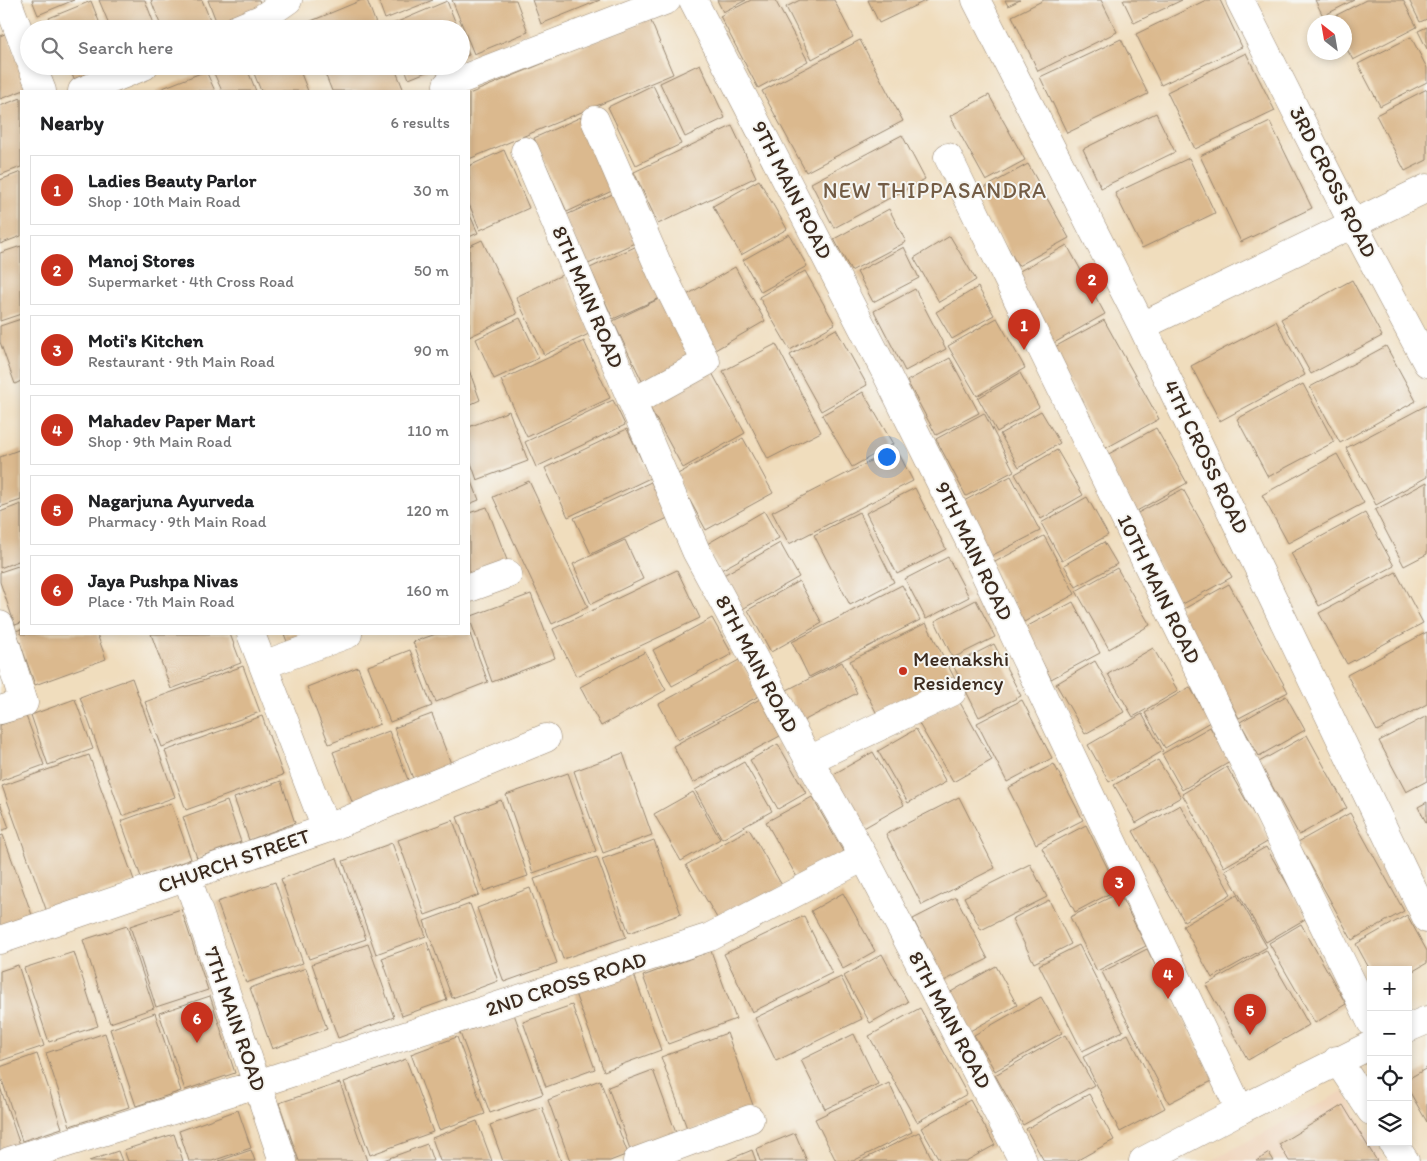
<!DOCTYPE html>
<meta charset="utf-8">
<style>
:root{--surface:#fff;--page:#f2f2f2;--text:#202124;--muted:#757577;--line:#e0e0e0;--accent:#c8321e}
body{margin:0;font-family:Itim,sans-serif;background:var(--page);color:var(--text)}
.controls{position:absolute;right:15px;bottom:15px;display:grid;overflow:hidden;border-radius:0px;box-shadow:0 2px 8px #0003}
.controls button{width:45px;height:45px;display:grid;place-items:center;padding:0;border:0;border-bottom:1px solid var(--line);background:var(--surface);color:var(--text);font:25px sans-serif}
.compass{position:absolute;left:1307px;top:15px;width:45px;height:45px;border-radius:50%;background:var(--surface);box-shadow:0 2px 8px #0003;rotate:329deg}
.you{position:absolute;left:886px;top:456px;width:18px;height:18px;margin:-12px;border:4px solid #fff;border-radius:50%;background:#1a73e8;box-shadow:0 0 0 8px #1a73e833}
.badge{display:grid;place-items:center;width:32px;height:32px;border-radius:50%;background:var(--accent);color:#fff;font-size:16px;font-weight:700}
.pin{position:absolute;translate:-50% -41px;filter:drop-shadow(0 1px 2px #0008)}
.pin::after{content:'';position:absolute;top:26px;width:18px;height:15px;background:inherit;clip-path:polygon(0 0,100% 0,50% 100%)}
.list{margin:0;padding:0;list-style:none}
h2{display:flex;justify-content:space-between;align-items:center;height:65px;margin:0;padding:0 20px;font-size:21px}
h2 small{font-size:16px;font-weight:400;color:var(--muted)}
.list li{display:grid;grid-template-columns:32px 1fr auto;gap:15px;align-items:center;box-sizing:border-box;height:70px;margin:0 10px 10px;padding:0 10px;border:1px solid var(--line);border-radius:0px}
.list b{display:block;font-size:19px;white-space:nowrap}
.list p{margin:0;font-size:16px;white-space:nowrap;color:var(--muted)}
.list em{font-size:16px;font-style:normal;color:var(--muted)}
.icon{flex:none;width:28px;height:28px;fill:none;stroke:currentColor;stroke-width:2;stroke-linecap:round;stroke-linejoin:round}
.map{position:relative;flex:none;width:1427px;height:1161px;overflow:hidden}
.search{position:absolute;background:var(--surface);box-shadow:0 2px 8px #0003;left:20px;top:20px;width:450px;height:55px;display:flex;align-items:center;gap:12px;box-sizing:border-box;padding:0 18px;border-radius:28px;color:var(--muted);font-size:19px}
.panel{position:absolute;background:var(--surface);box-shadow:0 2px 8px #0003;left:20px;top:90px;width:450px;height:545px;border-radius:0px}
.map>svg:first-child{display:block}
</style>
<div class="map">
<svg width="1427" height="1161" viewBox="0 0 1427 1161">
<rect width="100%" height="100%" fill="#f6f6f2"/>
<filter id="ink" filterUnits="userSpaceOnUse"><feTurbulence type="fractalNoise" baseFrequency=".02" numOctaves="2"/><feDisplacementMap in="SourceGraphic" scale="10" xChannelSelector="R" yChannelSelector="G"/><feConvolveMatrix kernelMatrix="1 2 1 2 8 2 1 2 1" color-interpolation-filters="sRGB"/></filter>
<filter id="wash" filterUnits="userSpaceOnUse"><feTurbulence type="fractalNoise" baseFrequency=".0096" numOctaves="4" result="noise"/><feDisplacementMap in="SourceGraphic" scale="20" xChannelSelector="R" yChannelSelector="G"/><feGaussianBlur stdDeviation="1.12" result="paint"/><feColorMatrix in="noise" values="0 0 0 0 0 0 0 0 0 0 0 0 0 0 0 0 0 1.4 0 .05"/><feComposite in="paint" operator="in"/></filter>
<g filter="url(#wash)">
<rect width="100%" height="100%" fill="#f0ddbd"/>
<path fill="#f0d5bc" d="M1343,1091L1371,1138V1142H1373L1384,1161H1210Z"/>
<g id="blocks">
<path fill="#dbb98e" d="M32,0H74L38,15Z
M99,0H145L156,29H111Z
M151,0H202L213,27L209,29H162Z
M208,0H259L262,9L218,26Z
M362,0H367L378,29H306L304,24Z
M378,0H433L385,19Z
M452,0H516L528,32L474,54Z
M532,0H600L541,24Z
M717,0H746L723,12Z
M751,0H775L808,61L758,88L720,16Z
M800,0H834L853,37L812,59L786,7Z
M868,0H927L879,23Z
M1005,0H1020L1008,6Z
M1044,0H1101L1117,32L1038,71L1012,16Z
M1123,0H1182L1134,23Z
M1206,0H1220L1242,47L1161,85L1136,34Z
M1315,0H1354L1323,16Z
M1366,0H1403L1417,27L1353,60L1344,44V22H1334L1331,18Z
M1409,0H1427V19L1420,22Z
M91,1L102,29H53L49,18Z
M447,1L458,29H389L388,26Z
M650,19L673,74L469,159V94Z
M1427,27V49L1418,31Z
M7,33L27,89L0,99V36Z
M461,36L469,55L461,58Z
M1411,37L1427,68V82L1380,106L1358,64Z
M1121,39L1148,94L1067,133L1040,77Z
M860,40L903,121L806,172L762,91Z
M1246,53L1275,111L1195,149L1167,92Z
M700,64L725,118L685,137L660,83Z
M68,66H105L74,79Z
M218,66H246L256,91H222L212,69Z
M251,66H298L308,91H261Z
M322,66H394L404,91H332Z
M404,66H441L409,79Z
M206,71L215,91H155Z
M653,85L681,144L636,165L608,107Z
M1427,89V160L1405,171L1376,115Z
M989,95L1025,160L986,181L950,116Z
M21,98V167L0,175V106Z
M1156,113L1175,152L1101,188L1083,149Z
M581,117L614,190L567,212L534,138Z
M1270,122L1312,208L1241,242L1200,156Z
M732,126L756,177L658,224L634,172Z
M902,135L925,179L834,228L811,183Z
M504,150L529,208L480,230L469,204V166Z
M1189,158L1215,213L1142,248L1115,193Z
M1028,164L1069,238L1018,266L977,192Z
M21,172V236L0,244V180Z
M759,180L787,229L741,255L713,206Z
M617,192L639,241L586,265L564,216Z
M889,209L906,242L851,271L834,239Z
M469,213L478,233L469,237Z
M789,234L807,266L761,292L743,260Z
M950,236L976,280L939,302L914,258Z
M482,240L517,314L469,337V246Z
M639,245L662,297L613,319L590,268Z
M1067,245L1105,314L1054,343L1016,273Z
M21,246V314L0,321V253Z
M904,247L919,278L873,302L857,272Z
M735,267L765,321L715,350L685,296Z
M805,271L835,324L790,350L759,297Z
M564,274L591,333L544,355L516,297Z
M1352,280L1382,336L1311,374L1281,319Z
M978,287L994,315L952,339L936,312Z
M915,289L946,349L905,371L874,311Z
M663,297L693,360L643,383L613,321Z
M520,318L539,358L494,379L476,339Z
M997,318L1025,368L977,396L948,346Z
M21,319V381L15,384L0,342V326Z
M1104,320L1159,419L1106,448L1051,349Z
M1276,321L1305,375L1220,421L1191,366Z
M836,329L867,385L821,411L790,355Z
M584,341L610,398L527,437L501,380Z
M776,344L821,432L768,459L723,371Z
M1386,346L1416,401L1340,443L1310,387Z
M950,358L979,413L936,435L907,381Z
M469,370L480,400L469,405Z
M711,371L745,433L683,468L649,406Z
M1020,373L1039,407L997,432L978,398Z
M1303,384L1334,442L1268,477L1237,419Z
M863,392L893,444L852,467L822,415Z
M613,400L625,425L536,467L525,442Z
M1427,405V477L1376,505L1346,448Z
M509,411L528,461L477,480L469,457V427Z
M1041,411L1060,443L1019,467L1000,434Z
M984,413L1014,471L966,496L936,439Z
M1156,428L1187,483L1135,512L1105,456Z
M627,429L650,478L568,517L545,468Z
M743,438L773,493L706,530L676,475Z
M896,448L913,481L789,544L772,512Z
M21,449V500L0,507V457Z
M1057,450L1083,495L1041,519L1015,474Z
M1337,454L1364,503L1288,543L1262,495Z
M469,474L479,500L469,504Z
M1011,476L1040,531L991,556L962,502Z
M529,481L588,607L552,624L493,497Z
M651,482L668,518L591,554L574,518Z
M1427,482V554L1404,566L1375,510Z
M915,488L946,549L897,574L866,513Z
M1183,489L1232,577L1181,605L1132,516Z
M1087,497L1108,535L1062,561L1041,523Z
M21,504V560L0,568V512Z
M487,507L508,563L469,579V513Z
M764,511L779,538L721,570L707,544Z
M859,512L894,582L850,605L814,535Z
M1365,513L1394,566L1319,606L1291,553Z
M1044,536L1075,594L1024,622L993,563Z
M625,540L643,579L591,604L573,564Z
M1104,542L1117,564L1076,587L1064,565Z
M780,543L799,577L739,611L720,577Z
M948,557L969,597L926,619L905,579Z
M21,565V623L15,625L0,582V572Z
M1117,568L1150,625L1109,649L1076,591Z
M677,570L700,618L576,676L553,629Z
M1396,572L1423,623L1347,664L1319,613Z
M799,581L822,623L771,652L748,610Z
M1229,584L1288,692L1239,718L1180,611Z
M902,585L920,620L809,677L792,642Z
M531,594L555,658L492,682L469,617Z
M976,600L995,637L953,658L935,621Z
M1073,602L1100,653L1051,679L1024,628Z
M712,618L732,654L672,686L653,650Z
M926,623L956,681L880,720L850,661Z
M21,629V634H97L106,659L35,685L16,631Z
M1427,632V704L1377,731L1347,675Z
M151,634H230L241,663L171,689Z
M284,634H328L290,649Z
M436,634H470L488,682L436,702L413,642Z
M994,644L1021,696L979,717L953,665Z
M1153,648L1178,691L1133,717L1108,674Z
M410,650L432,706L390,722L368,666Z
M645,652L666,690L601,726L580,687Z
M739,660L759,696L678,740L659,704Z
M1095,661L1124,712L1085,734L1056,684Z
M842,662L857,693L803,721L787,690Z
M243,666L260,712L162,747L145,702Z
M358,667L380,724L329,744L307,687Z
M132,678L175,797L122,816L80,697Z
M1190,687L1210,722L1165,748L1145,713Z
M1286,696L1305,730L1259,756L1240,722Z
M75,699L93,749L48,765L31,715Z
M760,699L780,736L693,783L673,746Z
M958,699L992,760L953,782L918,722Z
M1022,700L1052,758L1007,782L977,723Z
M432,714L453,769L415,784L394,728Z
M1142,714L1163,751L1109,782L1088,745Z
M26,716L44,765L0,781V725Z
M262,716L283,775L186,810L165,751Z
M1427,716V781L1406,792L1379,741Z
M1210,727L1230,762L1182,790L1162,754Z
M916,729L946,782L908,803L878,751Z
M389,731L410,785L354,807L333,752Z
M1307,735L1347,808L1299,835L1259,762Z
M778,744L806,793L778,809L750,760Z
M873,752L904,805L862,829L832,775Z
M623,753L652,835L603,853L574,771Z
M89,755L134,880L47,912L2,786Z
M1158,760L1181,797L1136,823L1114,785Z
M744,762L772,811L722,839L695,790Z
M1054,764L1083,820L1036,844L1008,788Z
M1227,767L1269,841L1224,867L1182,794Z
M568,773L596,851L533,873L506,795Z
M281,781L295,823L249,840L234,798Z
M693,792L720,839L681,861L654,814Z
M812,797L844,853L798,879L766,822Z
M959,797L995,868L922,905L886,834Z
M501,800L528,876L484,891L457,817Z
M227,801L241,842L197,858L183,817Z
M1427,802V824L1418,807Z
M0,803L9,828L0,831Z
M171,803L191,859L141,877L121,821Z
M1180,805L1231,894L1184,921L1133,831Z
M1350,813L1404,911L1352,940L1298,842Z
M453,820L479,895L425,915L398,840Z
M1086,825L1118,889L1075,912L1042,848Z
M749,829L783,887L720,923L686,865Z
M3,835L32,915L0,926V836Z
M654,840L681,914L629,933L602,859Z
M392,843L426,936L376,954L343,861Z
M1266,847L1307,918L1266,942L1225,870Z
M597,857L626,937L563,959L534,879Z
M337,858L366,939L309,959L281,879Z
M1030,864L1047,897L981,930L964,897Z
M275,882L303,963L246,983L217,902Z
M530,888L557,963L504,982L477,908Z
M843,893L875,951L843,969L811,911Z
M1119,893L1146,946L1097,971L1070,917Z
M1237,895L1267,947L1212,978L1183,926Z
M956,897L988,959L944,981L913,919Z
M1049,900L1071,944L1034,963L1012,919Z
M470,904L498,981L452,998L424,921Z
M181,909L208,990L156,1007L130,926Z
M1407,915L1427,951V963L1408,974V970H1370L1356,944Z
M804,916L832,973L752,1012L724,954Z
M1301,924L1346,1004L1315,1023L1269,943Z
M127,926L154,1008L110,1023L83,940Z
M427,942L447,1000L402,1016L382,958Z
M368,944L394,1017L338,1038L312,964Z
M1079,945L1123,1031L1082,1051L1039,965Z
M1147,949L1214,1080L1169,1103L1102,972Z
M1266,950L1309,1025L1248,1060L1206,985Z
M711,951L736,1019L668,1044L643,976Z
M74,952L98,1026L49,1042L24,968Z
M882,954L908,1002L870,1023L844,976Z
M18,965L44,1046L0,1061V971Z
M996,966L1017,1005L970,1031L949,993Z
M306,968L327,1029L272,1049L250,988Z
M632,969L661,1050L604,1071L574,991Z
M841,977L862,1019L776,1061L755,1018Z
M210,996L235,1073L185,1090L159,1013Z
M1041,997L1062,1033L995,1071L974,1035Z
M572,1005L595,1069L546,1087L523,1022Z
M920,1008L967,1094L917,1122L869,1036Z
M155,1013L181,1091L136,1106L110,1029Z
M514,1014L543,1094L490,1113L460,1033Z
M105,1033L129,1107L70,1126L46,1053Z
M727,1033L754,1108L688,1131L661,1057Z
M854,1034L878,1084L825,1109L801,1060Z
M1128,1034L1165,1108L1120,1132L1083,1057Z
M1065,1035L1094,1085L1023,1125L995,1075Z
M457,1037L485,1114L439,1130L411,1054Z
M37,1054L62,1128L22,1141L0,1074V1067Z
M406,1059L433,1132L370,1155L344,1082Z
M1427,1068V1122L1408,1089V1079Z
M653,1070L676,1133L630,1149L608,1087Z
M600,1080L628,1154L610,1161H570L548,1100Z
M340,1083L367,1161H299L279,1103Z
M889,1083L912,1132L853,1161H836L815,1119Z
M0,1087L20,1145L0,1152Z
M1089,1094L1114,1140L1076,1161H1044L1026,1129Z
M970,1100L995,1145L966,1161H940L921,1128Z
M1343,1105L1377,1161H1289L1279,1144Z
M542,1107L561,1161H503L490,1125Z
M238,1110L251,1148L212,1161H189L179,1131Z
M477,1121L492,1161H440L432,1138Z
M919,1132L933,1161H860Z
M795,1133L807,1161H760L756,1149Z
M174,1134L183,1161H128L124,1150Z
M427,1144L433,1161H381Z
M251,1150L255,1161H219Z
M752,1150L756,1161H726Z
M118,1151L122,1161H89Z
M1269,1153L1274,1161H1256Z"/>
</g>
</g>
<g filter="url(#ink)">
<use href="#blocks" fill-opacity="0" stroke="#96846e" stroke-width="1"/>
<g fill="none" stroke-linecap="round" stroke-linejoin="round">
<g stroke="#96846e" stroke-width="29">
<path id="minor" d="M7,0L29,58
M693,0L887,375L967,536L1240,1110
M976,0L1142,326L1427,919
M1240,0L1353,224L1427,363
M237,29L261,19L288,0
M32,66L42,91
M447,85L667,0
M82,91L144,66
M595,120L661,272L706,362L633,402
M525,151L696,551L809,760L864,857L1023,1161
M948,157L1371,1022
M1142,326L1427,188
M469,588L508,574
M0,625L24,703L0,710
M251,634L326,829
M263,665L348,634
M809,760L952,692
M187,877L283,1161
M0,940L326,829L546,738
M1337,1060L1371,1111
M1392,1142L1405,1161
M9,1161L257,1084L710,937L864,857
M637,1161L750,1119"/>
</g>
<g stroke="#96846e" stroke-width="29">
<path id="tertiary" d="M1408,1028L1427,1020
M1143,1161L1240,1110L1371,1045"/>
</g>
<use href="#minor" stroke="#fff" stroke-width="28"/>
<use href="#tertiary" stroke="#fff" stroke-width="28"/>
</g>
</g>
<circle fill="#c8321e" stroke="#f6f6f2" stroke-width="2" cx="903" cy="671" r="5"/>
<g text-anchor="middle" stroke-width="4" stroke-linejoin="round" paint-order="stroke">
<g font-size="21" fill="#3b2a1e" stroke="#f6f6f2">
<text transform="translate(1333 182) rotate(63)" y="7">3RD CROSS ROAD</text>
<text transform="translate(792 190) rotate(63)" y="7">9TH MAIN ROAD</text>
<text transform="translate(588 297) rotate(67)" y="7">8TH MAIN ROAD</text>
<text transform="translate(1206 457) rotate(64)" y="7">4TH CROSS ROAD</text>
<text transform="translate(974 551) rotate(64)" y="7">9TH MAIN ROAD</text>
<text transform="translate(1159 589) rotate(64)" y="7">10TH MAIN ROAD</text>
<text transform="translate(757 664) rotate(62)" y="7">8TH MAIN ROAD</text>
<text transform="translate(234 861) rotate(-19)" y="7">CHURCH STREET</text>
<text transform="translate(566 984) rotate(-18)" y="7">2ND CROSS ROAD</text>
<text transform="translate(235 1019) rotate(71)" y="7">7TH MAIN ROAD</text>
<text transform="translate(950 1020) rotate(62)" y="7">8TH MAIN ROAD</text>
</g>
<g font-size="21" fill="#3b2a1e" stroke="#f6f6f2" text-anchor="start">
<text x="913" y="666">Meenakshi<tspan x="913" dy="24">Residency</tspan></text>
</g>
<g font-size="22" letter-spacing="1" fill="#735c45" stroke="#f6f6f2">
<text x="935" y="198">NEW THIPPASANDRA</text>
</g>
</g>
</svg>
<div class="controls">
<button>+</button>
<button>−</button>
<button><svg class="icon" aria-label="locate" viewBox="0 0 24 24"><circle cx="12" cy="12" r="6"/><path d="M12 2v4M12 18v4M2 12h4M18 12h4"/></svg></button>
<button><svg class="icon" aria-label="layers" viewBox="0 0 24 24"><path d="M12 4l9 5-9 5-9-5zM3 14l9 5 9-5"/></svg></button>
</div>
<svg class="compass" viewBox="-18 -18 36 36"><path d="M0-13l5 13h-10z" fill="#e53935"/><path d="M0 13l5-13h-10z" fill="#757577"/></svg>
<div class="you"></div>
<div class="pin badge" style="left:1024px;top:350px">1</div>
<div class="pin badge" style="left:1092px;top:304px">2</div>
<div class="pin badge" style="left:1119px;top:907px">3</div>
<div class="pin badge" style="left:1168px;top:999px">4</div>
<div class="pin badge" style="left:1250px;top:1035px">5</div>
<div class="pin badge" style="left:197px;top:1043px">6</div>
<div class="search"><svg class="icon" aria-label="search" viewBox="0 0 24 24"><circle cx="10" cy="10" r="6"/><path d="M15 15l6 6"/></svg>Search here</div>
<section class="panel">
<h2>Nearby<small>6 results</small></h2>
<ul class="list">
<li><span class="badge">1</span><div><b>Ladies Beauty Parlor</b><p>Shop · 10th Main Road</p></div><em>30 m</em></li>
<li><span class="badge">2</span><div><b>Manoj Stores</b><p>Supermarket · 4th Cross Road</p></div><em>50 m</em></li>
<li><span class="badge">3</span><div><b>Moti's Kitchen</b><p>Restaurant · 9th Main Road</p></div><em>90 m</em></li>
<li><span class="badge">4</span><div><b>Mahadev Paper Mart</b><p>Shop · 9th Main Road</p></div><em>110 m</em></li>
<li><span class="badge">5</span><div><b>Nagarjuna Ayurveda</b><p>Pharmacy · 9th Main Road</p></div><em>120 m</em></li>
<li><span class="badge">6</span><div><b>Jaya Pushpa Nivas</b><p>Place · 7th Main Road</p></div><em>160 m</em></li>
</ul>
</section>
</div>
